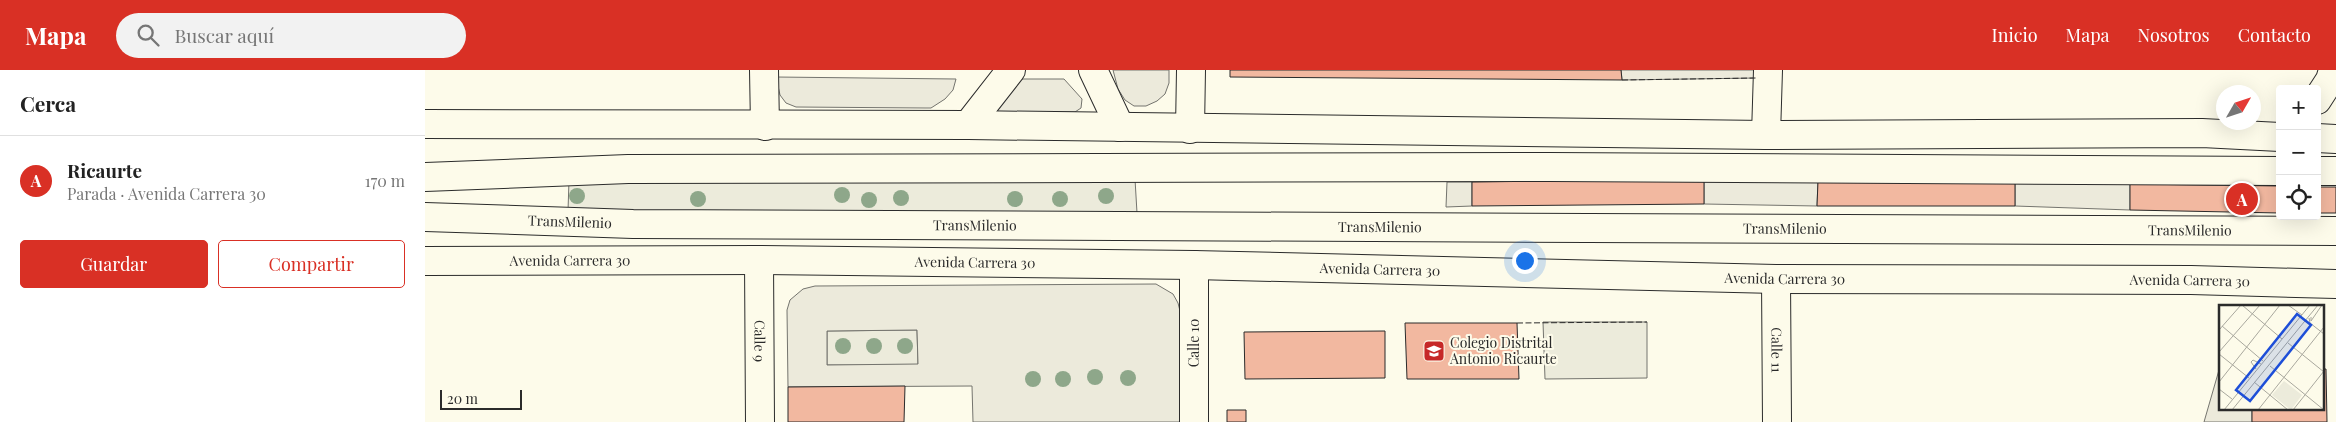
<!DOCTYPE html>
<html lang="es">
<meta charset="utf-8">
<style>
:root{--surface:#fff;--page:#f2f2f2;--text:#222;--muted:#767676;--line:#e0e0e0;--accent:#d93025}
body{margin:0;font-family:"Playfair Display",serif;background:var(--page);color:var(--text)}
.controls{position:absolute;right:15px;top:15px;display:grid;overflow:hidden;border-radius:5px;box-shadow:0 5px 20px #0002}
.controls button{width:45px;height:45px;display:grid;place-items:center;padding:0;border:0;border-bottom:1px solid var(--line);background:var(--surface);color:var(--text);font:25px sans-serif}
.compass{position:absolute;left:1791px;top:15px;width:45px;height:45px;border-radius:50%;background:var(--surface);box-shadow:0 5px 20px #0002;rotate:51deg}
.scale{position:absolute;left:15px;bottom:12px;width:82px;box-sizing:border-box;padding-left:5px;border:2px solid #2b2b2b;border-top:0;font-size:14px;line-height:18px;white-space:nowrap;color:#2b2b2b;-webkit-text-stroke:4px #fdfbea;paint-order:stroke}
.you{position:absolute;left:1099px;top:190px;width:18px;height:18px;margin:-12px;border:4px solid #fff;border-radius:50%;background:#1a73e8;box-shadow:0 0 0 8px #1a73e833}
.badge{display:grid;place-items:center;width:32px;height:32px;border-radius:50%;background:var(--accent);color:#fff;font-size:16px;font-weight:700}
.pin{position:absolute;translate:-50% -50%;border:2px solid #fff;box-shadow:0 1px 5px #0006}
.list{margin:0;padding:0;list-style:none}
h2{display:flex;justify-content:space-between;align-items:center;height:65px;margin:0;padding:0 20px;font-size:21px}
h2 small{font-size:16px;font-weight:400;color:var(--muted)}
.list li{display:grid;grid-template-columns:32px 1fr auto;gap:15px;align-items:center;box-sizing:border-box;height:90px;padding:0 20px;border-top:1px solid var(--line)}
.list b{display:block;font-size:19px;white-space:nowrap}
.list p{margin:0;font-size:16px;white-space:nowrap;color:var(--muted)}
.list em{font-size:16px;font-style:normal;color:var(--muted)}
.actions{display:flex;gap:10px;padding:15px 20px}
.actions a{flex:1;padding:11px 0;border:1px solid var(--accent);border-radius:5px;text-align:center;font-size:18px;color:var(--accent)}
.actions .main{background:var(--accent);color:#fff}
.icon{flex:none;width:28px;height:28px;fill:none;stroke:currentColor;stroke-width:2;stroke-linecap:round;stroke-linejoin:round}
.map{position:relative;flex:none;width:1911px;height:352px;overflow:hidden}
header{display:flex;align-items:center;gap:30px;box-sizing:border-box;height:70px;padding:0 25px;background:var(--accent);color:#fff}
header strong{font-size:24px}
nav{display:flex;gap:28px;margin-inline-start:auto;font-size:18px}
.search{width:350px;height:45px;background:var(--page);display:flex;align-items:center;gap:12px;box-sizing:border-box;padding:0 18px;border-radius:28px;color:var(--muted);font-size:19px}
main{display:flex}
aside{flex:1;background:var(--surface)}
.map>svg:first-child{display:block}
</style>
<header>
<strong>Mapa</strong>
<div class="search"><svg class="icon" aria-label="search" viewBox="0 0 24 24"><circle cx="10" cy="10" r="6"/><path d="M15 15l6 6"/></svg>Buscar aquí</div>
<nav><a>Inicio</a><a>Mapa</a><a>Nosotros</a><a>Contacto</a></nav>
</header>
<main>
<aside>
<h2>Cerca<small></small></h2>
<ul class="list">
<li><span class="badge">A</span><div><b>Ricaurte</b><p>Parada · Avenida Carrera 30</p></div><em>170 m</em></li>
</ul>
<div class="actions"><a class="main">Guardar</a><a>Compartir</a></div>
</aside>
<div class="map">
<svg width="1911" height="352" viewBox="0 0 1911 352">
<rect width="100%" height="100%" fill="#fdfbea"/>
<path fill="#ecebdb" stroke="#74746e" d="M710,109L712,143L143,141L144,110Z
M1118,252H1222V308L1120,309Z
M492,260L493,295H402V261Z"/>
<path fill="#eceadb" stroke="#74746e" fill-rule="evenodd" d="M688,0H744V13L740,24L732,31L721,36H709L700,30L693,19Z
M1196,0H1331V8L1197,10Z
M351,7L531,9L528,20L520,29L506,38H500L371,37L361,33L355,25Z
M596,9H639L657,29L656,38L650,42H566Z
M1279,109L1393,111L1392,136L1279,134Z
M1022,112H1047V136L1021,137Z
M1590,112L1705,114V140L1590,136Z
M731,214L748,224L753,233L756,245L757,352H548L547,316L363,317L362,240L365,230L378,219L390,216ZM492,260L493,294L402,295V261Z
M1794,300L1795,338H1827V352H1779Z"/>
<path fill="#f2b8a0" stroke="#2b2b2b" d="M805,0H1196L1197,10L805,7Z
M1279,109V134L1047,136V112Z
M1393,111L1590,112V136H1392Z
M1705,114L1855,116V143L1705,140Z
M1892,117H1911V143H1892Z
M980,253H1092L1094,309H982Z
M960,261V308L820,309L819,262Z
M1897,299H1901L1902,352H1827V338H1897Z
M480,316L479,352H363V317Z
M802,340H821V352H802Z"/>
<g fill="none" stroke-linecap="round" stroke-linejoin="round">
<g stroke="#2b2b2b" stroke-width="30">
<g id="minor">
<path d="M339,0L340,56"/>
<path d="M668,0L695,57"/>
<path d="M1892,30L1905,10L1908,0"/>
<path d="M543,55L586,0"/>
<path d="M765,59L766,0"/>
<path d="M1341,65L1343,0"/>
<path d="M1892,101H1911"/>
<path d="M0,107L203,99L1125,97L1855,101"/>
<path id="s1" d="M0,147L208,154L1911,161"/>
<path id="s2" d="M334,190L335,352"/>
<path d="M769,195V352"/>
<path id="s3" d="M1351,209L1352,352"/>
</g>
</g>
<g stroke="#2b2b2b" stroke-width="30">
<g id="highway">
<path d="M0,54L543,55L1341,65L1777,63L1855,67"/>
<path d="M1892,68L1911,69"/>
<path id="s4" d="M0,191L334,190L769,195L1351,209L1766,210L1911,214"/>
</g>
</g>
<use href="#minor" stroke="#fdfbea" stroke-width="28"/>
<use href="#highway" stroke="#fdfbea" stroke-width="28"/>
<path stroke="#2b2b2b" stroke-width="1" stroke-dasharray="6 2.5" stroke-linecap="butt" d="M1197,10L1331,8
M1092,253L1222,252"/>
</g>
<g fill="#8ea78a">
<circle cx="417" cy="125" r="8"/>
<circle cx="152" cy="126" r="8"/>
<circle cx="681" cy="126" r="8"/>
<circle cx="476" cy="128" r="8"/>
<circle cx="273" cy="129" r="8"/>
<circle cx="590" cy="129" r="8"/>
<circle cx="635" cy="129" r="8"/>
<circle cx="444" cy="130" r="8"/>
<circle cx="418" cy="276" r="8"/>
<circle cx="449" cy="276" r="8"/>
<circle cx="480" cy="276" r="8"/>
<circle cx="670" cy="307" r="8"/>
<circle cx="703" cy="308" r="8"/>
<circle cx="608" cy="309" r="8"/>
<circle cx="638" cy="309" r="8"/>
</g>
<defs>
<g id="school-square" transform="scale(1.125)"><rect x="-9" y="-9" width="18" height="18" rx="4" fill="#c62828" stroke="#fdfbea"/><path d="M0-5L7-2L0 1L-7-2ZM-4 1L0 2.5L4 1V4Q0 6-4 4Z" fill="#fff"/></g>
</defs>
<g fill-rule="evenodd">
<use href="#school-square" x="1009" y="281"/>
</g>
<g text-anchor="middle" stroke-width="4" stroke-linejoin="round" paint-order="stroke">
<g font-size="14" fill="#2b2b2b" stroke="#fdfbea">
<text dy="5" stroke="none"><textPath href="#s1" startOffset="145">TransMilenio</textPath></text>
<text dy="5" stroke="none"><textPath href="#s1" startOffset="550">TransMilenio</textPath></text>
<text dy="5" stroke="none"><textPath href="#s1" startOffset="955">TransMilenio</textPath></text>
<text dy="5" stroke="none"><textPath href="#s1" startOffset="1360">TransMilenio</textPath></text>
<text dy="5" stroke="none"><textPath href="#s1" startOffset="1765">TransMilenio</textPath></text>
<text dy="5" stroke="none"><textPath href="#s4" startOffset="145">Avenida Carrera 30</textPath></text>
<text dy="5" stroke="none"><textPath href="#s4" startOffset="550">Avenida Carrera 30</textPath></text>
<text dy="5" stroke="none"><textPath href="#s4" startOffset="955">Avenida Carrera 30</textPath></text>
<text dy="5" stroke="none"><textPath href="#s4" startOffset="1360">Avenida Carrera 30</textPath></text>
<text dy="5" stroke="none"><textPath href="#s4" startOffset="1765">Avenida Carrera 30</textPath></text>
<text dy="5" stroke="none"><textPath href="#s2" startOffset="81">Calle 9</textPath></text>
<text transform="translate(769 273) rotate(-90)" y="5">Calle 10</text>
<text dy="5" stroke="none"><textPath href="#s3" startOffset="71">Calle 11</textPath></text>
</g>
<g font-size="14" fill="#2b2b2b" stroke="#fdfbea" text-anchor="start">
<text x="1025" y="278">Colegio Distrital<tspan x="1025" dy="16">Antonio Ricaurte</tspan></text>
</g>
</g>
<g transform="translate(1794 235)">
<rect width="105" height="105" fill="#fdfbea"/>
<path d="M65,76L83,90L72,105L53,90Z" fill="#ecebdb"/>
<path fill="none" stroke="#a9a89e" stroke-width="1" d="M23,0L63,34M69,0L83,10M92,12V16L103,0M90,13L91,18L105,29M3,21L44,56M0,25L22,0M69,38L105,67M0,47L41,0M0,49L30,73M51,61L105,105M37,64L32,57L34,55L42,59M0,77L61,0M35,77L69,105M0,84L13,94M5,105L91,0M13,105L99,0M39,105L105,22M74,105L105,66"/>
<path fill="#1d4ed8" fill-opacity="0.15" stroke="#1d4ed8" stroke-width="2.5" d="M78,9L92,20L31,96L17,85Z"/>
<rect width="105" height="105" fill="none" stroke="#2b2b2b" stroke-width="2.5"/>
</g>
</svg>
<div class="controls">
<button>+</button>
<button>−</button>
<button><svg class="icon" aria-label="locate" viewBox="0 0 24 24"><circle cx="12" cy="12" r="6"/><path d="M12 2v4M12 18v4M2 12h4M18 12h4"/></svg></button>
</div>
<svg class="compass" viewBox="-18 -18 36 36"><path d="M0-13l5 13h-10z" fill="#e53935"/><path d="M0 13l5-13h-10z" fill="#767676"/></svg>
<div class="scale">20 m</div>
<div class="you"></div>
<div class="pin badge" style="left:1817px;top:129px">A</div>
</div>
</main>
